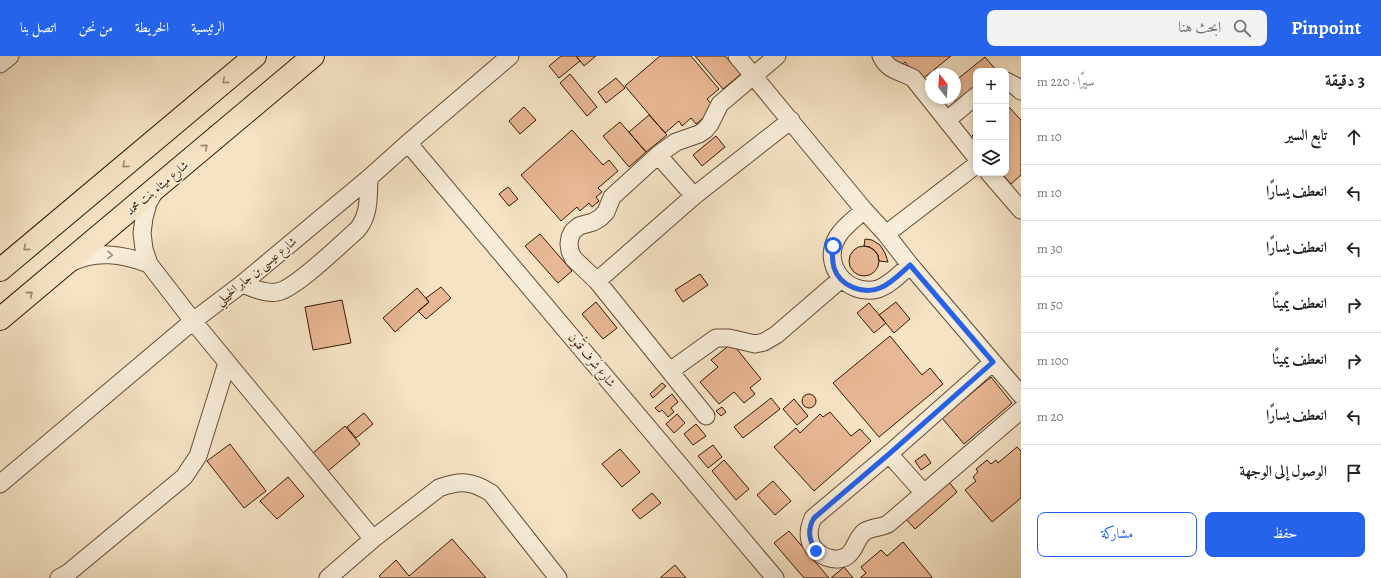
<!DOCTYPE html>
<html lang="ar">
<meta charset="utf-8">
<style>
:root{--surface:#fff;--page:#f2f2f2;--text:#222;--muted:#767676;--line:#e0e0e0;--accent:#2563eb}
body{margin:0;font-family:Alegreya,Amiri,serif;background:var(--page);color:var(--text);direction:rtl}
.controls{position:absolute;right:12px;top:12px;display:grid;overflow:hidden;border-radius:8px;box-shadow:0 2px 6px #0003}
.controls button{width:36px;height:36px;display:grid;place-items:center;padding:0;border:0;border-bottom:1px solid var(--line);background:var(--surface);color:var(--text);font:20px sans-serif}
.compass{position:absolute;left:925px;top:12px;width:36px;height:36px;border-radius:50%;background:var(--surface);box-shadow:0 2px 6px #0003;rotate:343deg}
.stop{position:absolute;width:12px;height:12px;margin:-9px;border:3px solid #2563eb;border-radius:50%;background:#fff}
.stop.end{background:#2563eb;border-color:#fff;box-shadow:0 1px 4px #0008}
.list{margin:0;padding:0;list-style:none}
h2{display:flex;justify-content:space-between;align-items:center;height:52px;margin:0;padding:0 16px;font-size:17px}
h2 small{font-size:13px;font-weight:400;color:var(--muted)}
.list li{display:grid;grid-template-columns:26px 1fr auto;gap:12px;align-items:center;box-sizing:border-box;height:56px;padding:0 16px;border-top:1px solid var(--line)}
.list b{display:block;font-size:15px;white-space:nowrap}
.list em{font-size:13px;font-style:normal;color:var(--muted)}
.actions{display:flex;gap:8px;padding:12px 16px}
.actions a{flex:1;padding:9px 0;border:1px solid var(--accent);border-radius:8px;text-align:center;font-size:14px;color:var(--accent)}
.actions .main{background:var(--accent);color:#fff}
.icon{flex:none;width:22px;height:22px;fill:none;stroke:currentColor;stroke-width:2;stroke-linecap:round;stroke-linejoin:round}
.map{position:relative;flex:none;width:1021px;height:522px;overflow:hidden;direction:ltr}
header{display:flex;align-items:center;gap:24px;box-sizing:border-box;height:56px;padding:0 20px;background:var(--accent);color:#fff}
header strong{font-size:19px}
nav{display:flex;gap:22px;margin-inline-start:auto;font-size:14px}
.search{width:280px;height:36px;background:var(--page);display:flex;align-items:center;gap:10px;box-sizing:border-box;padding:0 14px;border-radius:8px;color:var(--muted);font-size:15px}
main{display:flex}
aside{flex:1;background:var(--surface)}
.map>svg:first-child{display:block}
</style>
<header>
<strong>Pinpoint</strong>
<div class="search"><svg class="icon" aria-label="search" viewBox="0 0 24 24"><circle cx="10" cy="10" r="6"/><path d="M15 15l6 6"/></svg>ابحث هنا</div>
<nav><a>الرئيسية</a><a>الخريطة</a><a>من نحن</a><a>اتصل بنا</a></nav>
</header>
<main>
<aside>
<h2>3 دقيقة<small>سيرًا · 220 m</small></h2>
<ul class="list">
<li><svg class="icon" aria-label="ahead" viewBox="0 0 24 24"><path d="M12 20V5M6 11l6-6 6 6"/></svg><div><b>تابع السير</b></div><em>10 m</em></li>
<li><svg class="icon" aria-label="left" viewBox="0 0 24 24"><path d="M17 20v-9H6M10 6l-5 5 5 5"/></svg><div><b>انعطف يسارًا</b></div><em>10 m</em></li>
<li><svg class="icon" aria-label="left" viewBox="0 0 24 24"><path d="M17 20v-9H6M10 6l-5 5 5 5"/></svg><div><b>انعطف يسارًا</b></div><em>30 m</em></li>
<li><svg class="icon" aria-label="right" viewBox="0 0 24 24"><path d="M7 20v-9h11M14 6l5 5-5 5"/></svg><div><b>انعطف يمينًا</b></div><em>50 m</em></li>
<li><svg class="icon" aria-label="right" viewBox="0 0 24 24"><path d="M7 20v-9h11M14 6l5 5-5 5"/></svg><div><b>انعطف يمينًا</b></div><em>100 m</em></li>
<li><svg class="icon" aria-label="left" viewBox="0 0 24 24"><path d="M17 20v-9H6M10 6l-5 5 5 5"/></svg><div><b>انعطف يسارًا</b></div><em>20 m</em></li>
<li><svg class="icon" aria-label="arrive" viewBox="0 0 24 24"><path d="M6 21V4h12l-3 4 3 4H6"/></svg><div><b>الوصول إلى الوجهة</b></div></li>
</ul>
<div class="actions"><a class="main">حفظ</a><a>مشاركة</a></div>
</aside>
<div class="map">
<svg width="1021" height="522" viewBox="0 0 1021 522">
<rect width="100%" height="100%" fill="#f5e3c4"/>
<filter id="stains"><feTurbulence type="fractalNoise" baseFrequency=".005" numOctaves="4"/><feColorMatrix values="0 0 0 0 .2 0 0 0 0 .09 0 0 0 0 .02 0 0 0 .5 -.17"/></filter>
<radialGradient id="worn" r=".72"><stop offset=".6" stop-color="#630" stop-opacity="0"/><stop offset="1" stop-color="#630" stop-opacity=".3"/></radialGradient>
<path fill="#e8b793" stroke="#361806" d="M561,0H576L580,5L559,22L549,10Z
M576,0H596L584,10Z
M660,0H691L719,33L707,43L715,52L696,68L691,62L682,70L679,65L665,77L625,30Z
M695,0H725L741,18L723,33Z
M887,0H951L920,25L905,6L898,13Z
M985,1L997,15H976V32L957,47L953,42H955V25Z
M570,18L597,51L587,60L560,27Z
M616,22L625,32L606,47L598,36Z
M1008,50L1021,64V119L1011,128L1001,117H1006V52Z
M524,51L536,64L520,78L509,65Z
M649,59L667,79L646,96L629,76Z
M620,66L646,96L629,111L603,80Z
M572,74L603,109L609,104L618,115L598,132L602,136L596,141L599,145L592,151L589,147L580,155L577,151L561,165L521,119Z
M976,76V88L970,82Z
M716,80L725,91L702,110L693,99Z
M508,131L518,143L509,150L499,138Z
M540,178L572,215L558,227L525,190Z
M865,183L872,184L880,189L885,197L888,206L879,205L878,199L874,194L869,191L864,190Z
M849 205a15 15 0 1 1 30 0a15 15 0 1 1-30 0Z
M700,218L708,229L683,246L675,234Z
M441,231L451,242L426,263L418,255L429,246L426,242Z
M417,232L429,246L395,276L383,262Z
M342,244L351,287L313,294L305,251Z
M596,246L617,272L603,283L582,258Z
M896,246L910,263L894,277L879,259Z
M869,247L886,267L874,277L857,257Z
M890,280L922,319L930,312L943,328L879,381L833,327Z
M732,287L761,323L750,332L755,338L744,347L734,336L719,348L700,326L718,311L711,304Z
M991,321L1012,347L964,388L942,362Z
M662,327L666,330L653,342L650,338Z
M802 345a7 7 0 1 1 14 0a7 7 0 1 1-14 0Z
M672,338L678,346L671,352L674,356L668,361L662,354L659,356L655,352Z
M771,342L780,353L743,382L734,371Z
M794,343L808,360L797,369L783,353Z
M722,351L726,356L721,360L716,355Z
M830,356L851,380L860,373L871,385L814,435L774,391L796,372L800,377L820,358L823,361Z
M364,357L373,368L356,382L347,371Z
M677,358L685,367L674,377L666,368Z
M696,368L706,380L693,389L684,378Z
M345,370L360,388L328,415L313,397Z
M230,388L266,435L244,452L207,405Z
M713,389L722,401L708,412L698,400Z
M1017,391L1021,395V442L992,466L965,434L976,425L973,421L978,416L976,413L987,404L991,408L996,404L998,407Z
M620,393L640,416L622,431L602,408Z
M925,398L931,407L921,414L915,405Z
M724,404L749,433L736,444L712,415Z
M288,421L304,440L277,463L260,445Z
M773,425L791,445L775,459L757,439Z
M948,425L957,436L915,473L905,462Z
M652,437L661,447L640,463L632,454Z
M789,475L829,522H804L774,487Z
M452,483L486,522H381L379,520L396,504L409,520Z
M903,486L932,521L931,522H860L866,517L861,511L881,494L887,500Z
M675,509L686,522H660Z
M844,511L853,522H831Z"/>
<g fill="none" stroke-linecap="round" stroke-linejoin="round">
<g stroke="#664b36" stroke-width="19">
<path id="minor" d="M737,0L864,154L886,178L910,209L1021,339
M881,0C888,15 900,15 913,22L976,101
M0,8L10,0
M1006,25L1014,29L1021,35
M947,64L976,40
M408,87L775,522
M658,99L694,140
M989,117L1021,154
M155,135L148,147L144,162L142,177L144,193L149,208L193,265L373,483
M864,154C856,162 844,170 838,180C820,208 847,241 878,233C890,229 901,217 910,209
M886,178L976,109
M70,207C96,194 122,198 149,208
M597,225L694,140L791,64
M242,228C253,232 265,238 277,236C294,234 342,187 357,174C370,159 368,141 369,122
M993,306L889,398L813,462C809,471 807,482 813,491C821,502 841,509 851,496C856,490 857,482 864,476C871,471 880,472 888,468L1021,354
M670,315L716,282H729L755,288L764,286L776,279L841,223
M706,360L597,225L573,202L570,195L569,188L570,181L573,175L579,170L593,166L600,162L606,156L612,141L658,99L676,86L699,78L705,74L710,68L720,48L777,0
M889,398L923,436
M0,428L193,265L242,228L369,122L408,87L510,0
M59,522L68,517L184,421L198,400L227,307
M328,522L373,483L439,432C461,424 472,425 491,437L558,522"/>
</g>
<g stroke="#361806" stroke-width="24">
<path id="major" d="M0,214L255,0
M0,263L313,0"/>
</g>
<use href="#minor" stroke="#f8edd9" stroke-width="17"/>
<use href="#major" stroke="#f5e3c4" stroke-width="22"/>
</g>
<defs><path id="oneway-chevron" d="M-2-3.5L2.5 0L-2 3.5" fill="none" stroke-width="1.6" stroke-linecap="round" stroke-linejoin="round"/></defs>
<g stroke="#9f886e">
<use href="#oneway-chevron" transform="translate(225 25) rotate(140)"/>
<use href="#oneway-chevron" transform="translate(205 91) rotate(-40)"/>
<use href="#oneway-chevron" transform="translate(125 109) rotate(140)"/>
<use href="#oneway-chevron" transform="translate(26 192) rotate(140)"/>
<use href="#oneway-chevron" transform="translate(30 238) rotate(-40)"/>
</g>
<use stroke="#a18d7a" href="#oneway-chevron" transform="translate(110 199) rotate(1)"/>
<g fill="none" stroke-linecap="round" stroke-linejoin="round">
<path stroke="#2563eb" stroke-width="5" d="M816,495C809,484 807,474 814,462L889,398L993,306L910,209C901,217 892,227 880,232C863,239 840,230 834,212C832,204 832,198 833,190"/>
</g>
<g text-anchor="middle" stroke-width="3" stroke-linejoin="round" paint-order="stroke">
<g font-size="12" fill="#361806" stroke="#f8edd9">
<text transform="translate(157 132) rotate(-40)" y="4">شارع ميثاء بنت محمد</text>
<text transform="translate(256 215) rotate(-39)" y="4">شارع عيسى بن جابر الخييلي</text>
<text transform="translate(592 304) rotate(50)" y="4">شارع شَرف قَنُّون</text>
</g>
</g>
<rect width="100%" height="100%" filter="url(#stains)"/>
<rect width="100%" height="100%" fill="url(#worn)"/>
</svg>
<div class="controls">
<button>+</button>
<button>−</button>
<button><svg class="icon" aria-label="layers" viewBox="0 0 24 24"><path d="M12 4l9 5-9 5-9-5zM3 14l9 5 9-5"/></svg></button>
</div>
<svg class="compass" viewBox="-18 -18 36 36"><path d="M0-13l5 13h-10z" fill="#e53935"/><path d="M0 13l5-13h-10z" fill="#767676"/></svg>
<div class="stop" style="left:833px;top:190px"></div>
<div class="stop end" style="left:816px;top:495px"></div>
</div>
</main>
